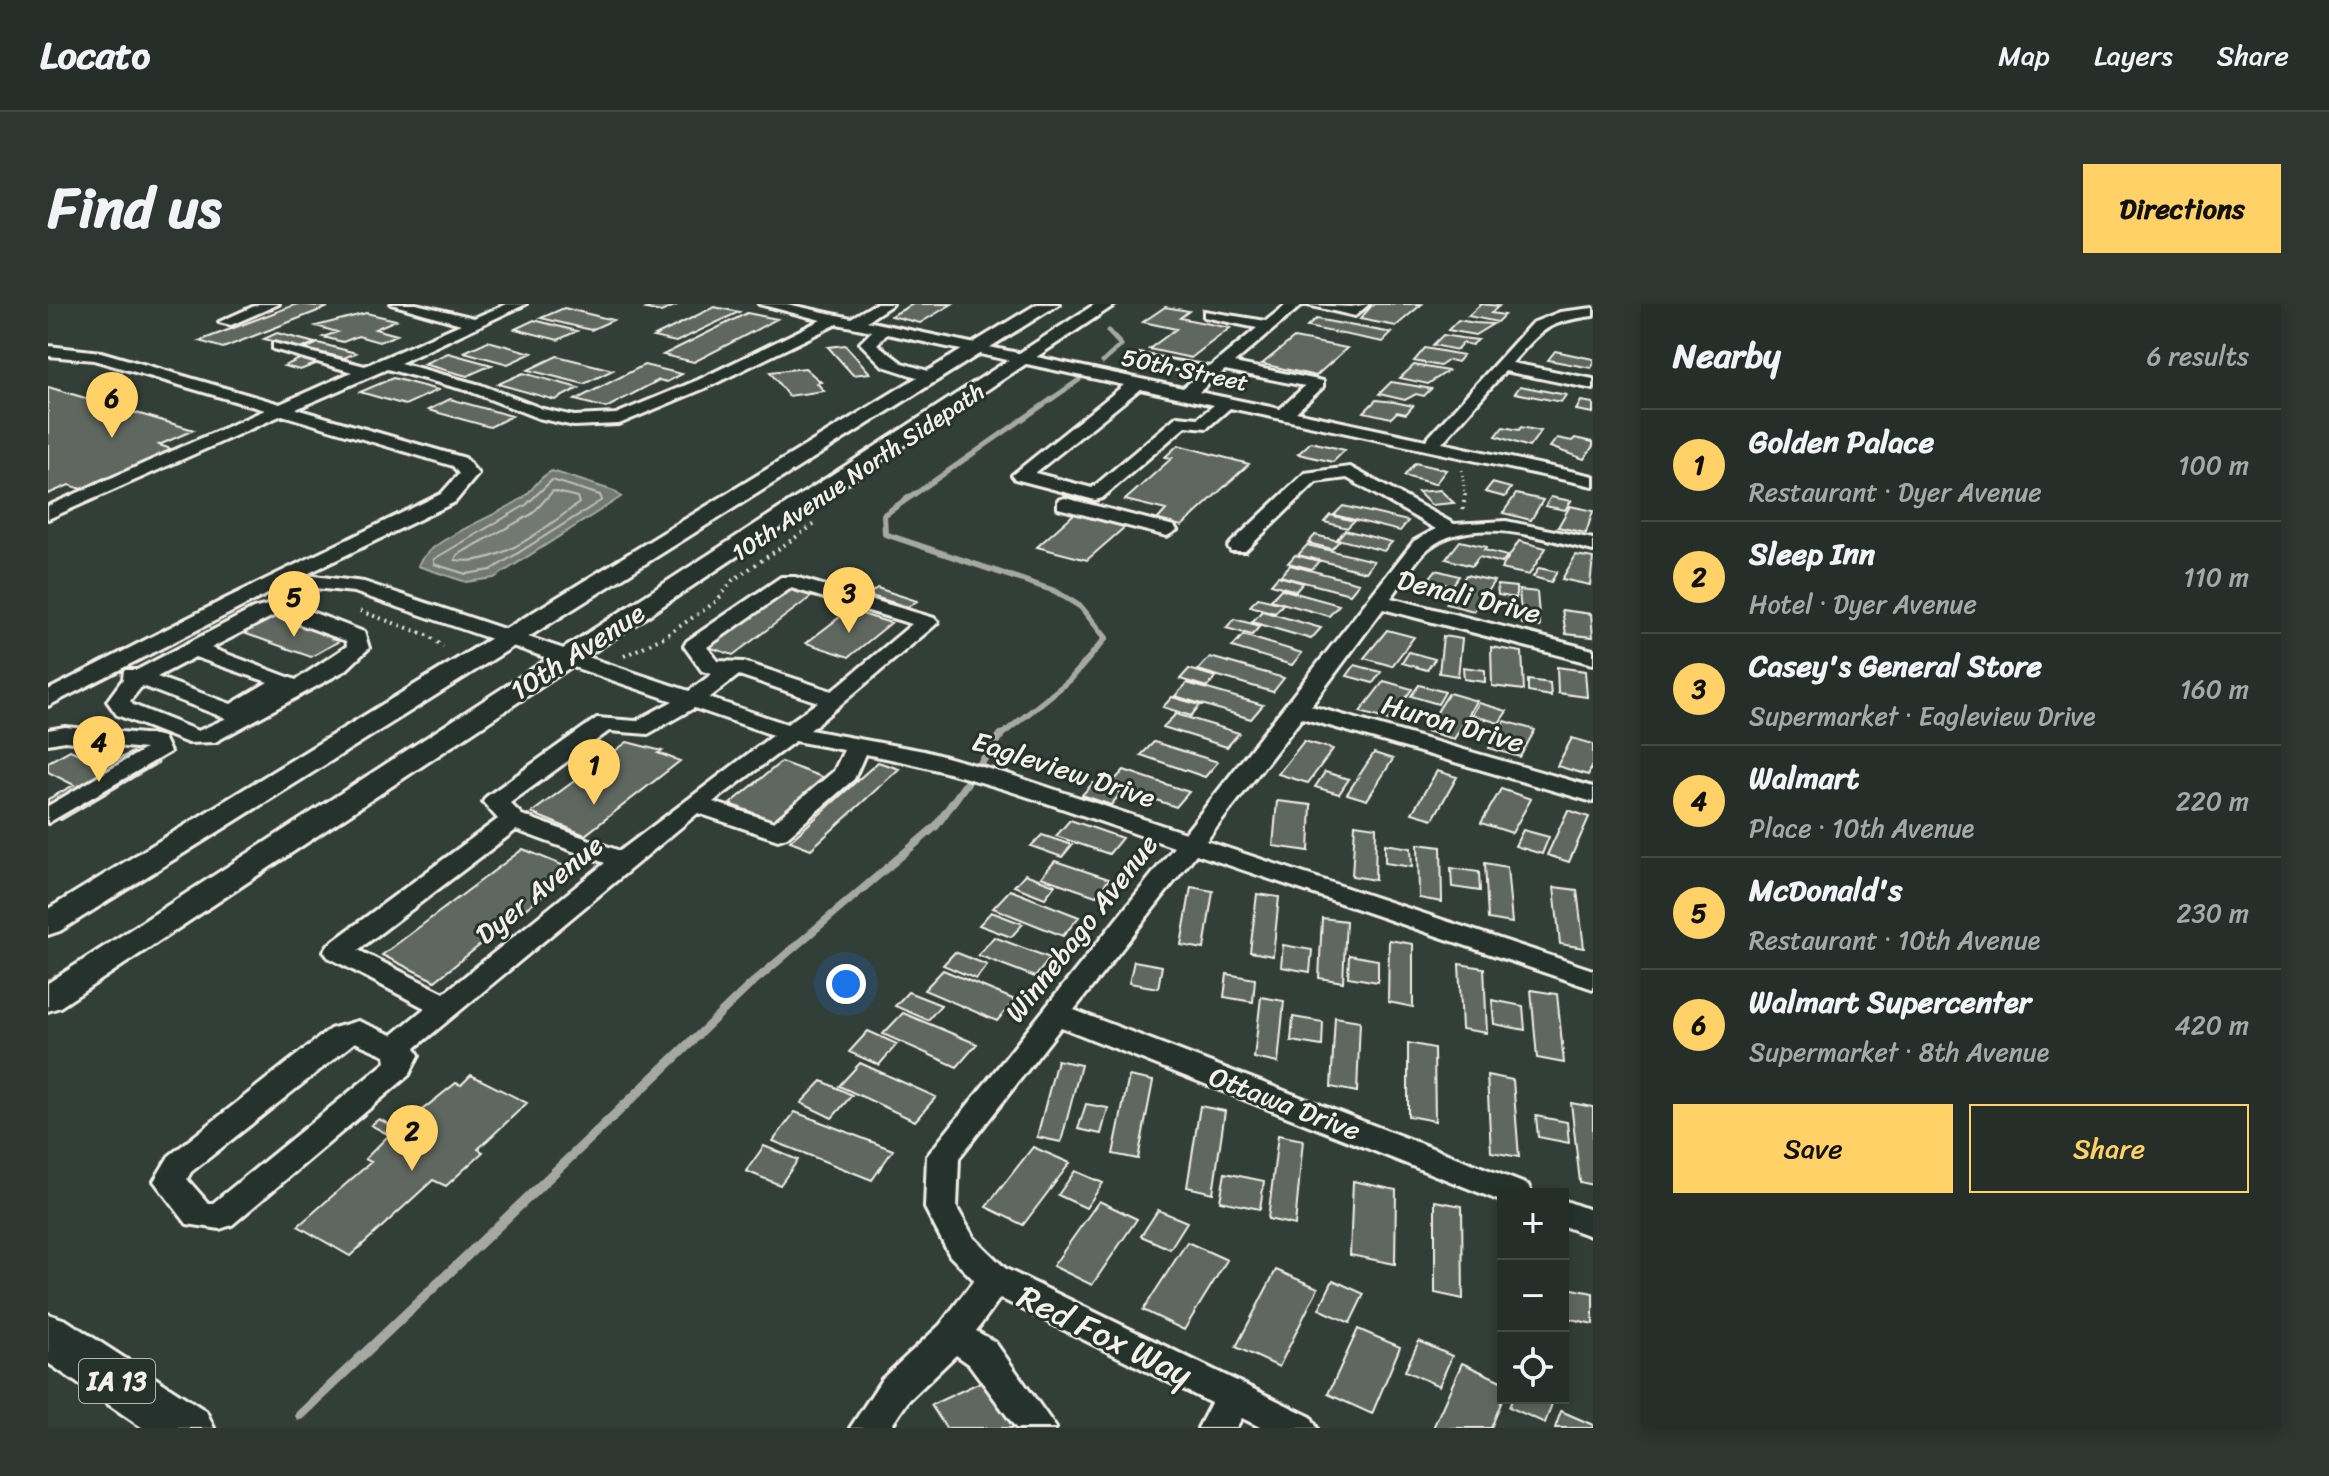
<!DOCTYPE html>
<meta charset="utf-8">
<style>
:root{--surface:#262e2a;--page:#2e3632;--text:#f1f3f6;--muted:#a4a8a8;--line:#424a47;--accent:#ffd166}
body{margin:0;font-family:Sriracha,sans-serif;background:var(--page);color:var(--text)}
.controls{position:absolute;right:24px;bottom:24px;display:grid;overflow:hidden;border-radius:0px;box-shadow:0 4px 12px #0003}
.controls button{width:72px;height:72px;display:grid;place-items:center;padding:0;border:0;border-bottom:2px solid var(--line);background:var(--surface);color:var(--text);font:40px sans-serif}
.you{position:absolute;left:798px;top:680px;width:28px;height:28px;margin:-20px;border:6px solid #fff;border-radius:50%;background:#1a73e8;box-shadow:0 0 0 12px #1a73e833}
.badge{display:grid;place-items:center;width:52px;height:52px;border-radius:50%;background:var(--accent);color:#111;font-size:26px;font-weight:700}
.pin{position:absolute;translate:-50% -66px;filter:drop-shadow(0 2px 4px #0008)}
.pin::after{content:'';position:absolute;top:42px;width:28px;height:24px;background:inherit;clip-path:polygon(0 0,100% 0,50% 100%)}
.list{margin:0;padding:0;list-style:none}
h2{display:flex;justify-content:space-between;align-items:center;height:104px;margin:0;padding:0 32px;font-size:34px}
h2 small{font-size:26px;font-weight:400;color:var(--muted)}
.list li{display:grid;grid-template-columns:52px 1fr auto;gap:24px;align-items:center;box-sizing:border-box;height:112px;padding:0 32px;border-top:2px solid var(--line)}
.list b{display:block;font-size:30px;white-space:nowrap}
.list p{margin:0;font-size:26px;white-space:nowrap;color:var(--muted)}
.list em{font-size:26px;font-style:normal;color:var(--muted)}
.actions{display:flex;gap:16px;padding:24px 32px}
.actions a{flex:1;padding:18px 0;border:2px solid var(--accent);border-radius:0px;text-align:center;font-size:28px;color:var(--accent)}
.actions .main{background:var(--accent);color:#111}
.icon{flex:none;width:44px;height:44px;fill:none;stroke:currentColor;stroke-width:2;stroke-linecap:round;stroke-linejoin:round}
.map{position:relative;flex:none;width:1545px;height:1124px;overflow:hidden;border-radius:0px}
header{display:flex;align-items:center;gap:48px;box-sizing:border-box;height:112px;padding:0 40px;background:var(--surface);border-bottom:2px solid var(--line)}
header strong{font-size:38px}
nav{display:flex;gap:44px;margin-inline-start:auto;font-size:28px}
.intro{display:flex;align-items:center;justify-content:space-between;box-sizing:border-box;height:192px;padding:0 48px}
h1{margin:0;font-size:56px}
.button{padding:20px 36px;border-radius:0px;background:var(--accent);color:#111;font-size:28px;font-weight:700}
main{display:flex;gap:48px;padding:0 48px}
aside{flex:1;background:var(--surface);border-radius:0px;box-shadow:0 4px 12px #0003}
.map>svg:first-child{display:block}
</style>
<header>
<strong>Locato</strong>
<nav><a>Map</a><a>Layers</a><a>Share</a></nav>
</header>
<div class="intro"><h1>Find us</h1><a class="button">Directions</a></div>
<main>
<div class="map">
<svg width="1545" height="1124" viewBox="0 0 1545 1124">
<rect width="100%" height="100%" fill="#323e38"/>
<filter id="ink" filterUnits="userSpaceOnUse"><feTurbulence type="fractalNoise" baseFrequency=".0125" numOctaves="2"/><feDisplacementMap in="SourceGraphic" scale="16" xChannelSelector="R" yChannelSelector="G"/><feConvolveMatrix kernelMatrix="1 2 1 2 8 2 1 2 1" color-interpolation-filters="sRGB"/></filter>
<g filter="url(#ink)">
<path fill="#727972" stroke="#a6a9a1" stroke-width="2" d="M504,167L566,187L573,193L446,274L418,278L370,262C379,236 449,212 473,195C486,186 490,173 504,167Z"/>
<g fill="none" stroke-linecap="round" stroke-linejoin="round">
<path stroke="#c0c1b9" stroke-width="2" d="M504,176L552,191L554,196L443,266L418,270L386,260V255L478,201Z
M505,187L529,193L531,199C497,224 451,263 407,256L409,251L484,210Z"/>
<path stroke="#a6a9a1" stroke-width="5" d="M1055,58L1073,41L1060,27
M864,192L1031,76"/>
<path stroke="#a6a9a1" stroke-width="6" d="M866,190L836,211L837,230L1007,287L1033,303L1058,334L1022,376L951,433"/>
<path stroke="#a6a9a1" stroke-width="8" d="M642,739L702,681L888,522L953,431"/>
<path stroke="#a6a9a1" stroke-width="10" d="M252,1111L644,737"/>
</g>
<path fill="#5f6861" stroke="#f4f1e8" stroke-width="2" d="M249,0L280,3L175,44L151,37Z
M609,0H631L613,8L598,5Z
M865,0H904L872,19L843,12Z
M1325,0H1374L1348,22L1312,15Z
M1433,0L1451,2L1443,9L1456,11L1449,18L1420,12Z
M666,3L691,8L628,38L605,33Z
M1117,3L1141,7L1132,14L1182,24L1143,54L1101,45L1128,25L1095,18Z
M516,4L565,16L543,26L493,14Z
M318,9L348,16L327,25L349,31L331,38L310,32L295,38L275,33L289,28L268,22Z
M699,9L729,15L646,58L615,51Z
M1268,15L1344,29L1335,38L1259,23Z
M486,16L529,27L510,36L467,25Z
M1410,16L1427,19L1445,20L1427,31L1400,26Z
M229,29L267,39L254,44L216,35Z
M1395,31L1413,34L1430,36L1424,41L1415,39L1409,46L1385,41Z
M1246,34L1299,44L1268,72L1214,60Z
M440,37L484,49L460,60L416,48Z
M270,39L308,49L296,54L257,45Z
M797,41L822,69L805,71L780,43Z
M1377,44L1415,51L1409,58L1401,56L1392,62L1366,57Z
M1507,47L1545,55V61L1543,64L1500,56Z
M400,49L444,61L419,72L375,60Z
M509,52L565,66L536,80L480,66Z
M256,53L273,58L252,66L236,62Z
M596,61L634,70L619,78L611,76L558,104L527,96Z
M1366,61L1400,67L1380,80L1352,74Z
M757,64L773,78L769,79L776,87L740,92L722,68Z
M475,69L531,84L507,96L450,80Z
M345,74L390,86L357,101L312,88Z
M1343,78L1362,81L1383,85L1376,92L1368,90L1357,96L1331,90Z
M1472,82L1518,91L1513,98L1467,89Z
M0,83L146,126L111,141L126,146L62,177L56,174L33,185L21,181L0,190Z
M402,95L464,112L442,123L380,106Z
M1328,96L1346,98L1365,102L1358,110L1349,108L1343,114L1316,108Z
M1533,97L1545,99V109L1528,106Z
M1455,123L1471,126L1473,123L1493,127L1481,143L1448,132Z
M1509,134L1524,137L1527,134L1545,138V142L1536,155L1502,143Z
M1263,138L1297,146L1285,158L1250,150Z
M1130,141L1201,160L1134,222L1109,216L1118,206L1077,196L1124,154L1117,153Z
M1367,159L1398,166L1387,180L1356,172Z
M1444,179L1463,184L1457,193L1437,188Z
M1392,186L1406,199L1383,201L1370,188Z
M1468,190L1495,196L1483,216L1455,209Z
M1503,193L1523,197L1517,206L1497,202Z
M1295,202L1360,217L1352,227L1286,211Z
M1522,202L1545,207L1538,229L1510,223Z
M1027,209L1078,222L1039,256L989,243Z
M1282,211L1306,217L1299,224L1276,218Z
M1297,226L1344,238L1336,247L1289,235Z
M1267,231L1291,237L1284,245L1260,239Z
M1412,237L1438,243L1436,246L1459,252L1454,259L1431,253L1424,262L1398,255Z
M1471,237L1498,244L1481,271L1453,265Z
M1259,241L1326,257L1318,268L1250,251Z
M1247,251L1271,257L1264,265L1240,259Z
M1528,251L1545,254L1542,281L1514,275Z
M1242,261L1311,279L1302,290L1232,272Z
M1491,264L1509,268L1503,278L1485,273Z
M1388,266L1411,272L1404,282L1380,276Z
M1418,271L1446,277L1426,307L1398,300Z
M1230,272L1255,279L1248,287L1223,280Z
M1449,281L1468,283V294L1450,291Z
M743,283L767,290L685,351L660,343Z
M829,284L869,297L860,303L820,291Z
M1233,285L1291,301L1281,312L1223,296Z
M1471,286L1489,288L1492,323L1474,320Z
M1210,294L1235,300L1227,309L1202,302Z
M801,306L843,319L801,353L758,339Z
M1514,306L1543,310L1545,333L1518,330Z
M1214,307L1273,324L1263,335L1204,318Z
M227,311L289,332L284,335L291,337L263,353L193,328Z
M1186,315L1212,322L1204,331L1178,324Z
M1339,326L1366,333L1344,362L1316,354Z
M1195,331L1254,349L1244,361L1184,343Z
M1395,332L1414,335L1410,372L1391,369Z
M1443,343L1474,348L1476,386L1444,382Z
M1361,348L1387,355L1379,366L1354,359Z
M1162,353L1236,374L1225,388L1150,366Z
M1307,361L1333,368L1325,379L1299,372Z
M1415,363L1437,366V378L1416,375Z
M1509,363L1537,367L1539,393L1510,389Z
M1141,365L1168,373L1159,383L1132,375Z
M1480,376L1502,379L1503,392L1480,388Z
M1336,377L1364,385L1341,416L1312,408Z
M1139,379L1215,401L1203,415L1127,392Z
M1371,381L1397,388L1390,400L1363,392Z
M1401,389L1429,397L1406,435L1377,427Z
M1124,393L1152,401L1143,412L1115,403Z
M1431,399L1459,407L1451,419L1424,411Z
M1128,410L1191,429L1179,443L1115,423Z
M1457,417L1487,426L1472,453L1441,444Z
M1524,434L1545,440V461L1540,471L1509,462Z
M1256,437L1285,445L1260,479L1230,470Z
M579,438L614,447L610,449L632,457L537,531L483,509Z
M1106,438L1170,458L1157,473L1093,451Z
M22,446L58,462L84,448L110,459L13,516L0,509V495L26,481L0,468V458Z
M1326,449L1345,455L1319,496L1299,490Z
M733,458L777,474L726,517L682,500Z
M830,458L851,465L763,545L742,537Z
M1076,466L1141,488L1128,503L1063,480Z
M1389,467L1409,473L1385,515L1364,509Z
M1277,468L1301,475L1291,490L1267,483Z
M1045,479L1073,489L1063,501L1034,491Z
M1453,485L1483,495L1464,529L1433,519Z
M1229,497L1263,501L1261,547L1225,542Z
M1520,506L1541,513L1521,558L1499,551Z
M1022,516L1074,534L1061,550L1008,532Z
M1307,520L1328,523L1327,576L1304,572Z
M1475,526L1501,533L1494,550L1467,542Z
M994,531L1024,541L1014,553L983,542Z
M1337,540L1363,544L1364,563L1337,559Z
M1370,540L1393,543L1394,598L1371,594Z
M475,545L526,566L387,677L334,651Z
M1007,557L1061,575L1048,592L993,573Z
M1437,559L1459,563L1464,619L1440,615Z
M1403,564L1431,568L1432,587L1404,583Z
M977,570L1007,581L997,594L966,582Z
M1143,583L1165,587L1156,645L1133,641Z
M1506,583L1529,586L1536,644L1512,640Z
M962,586L1031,613L1015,632L945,604Z
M1209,590L1231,593L1225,652L1202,648Z
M943,608L975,620L963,633L931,621Z
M1274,614L1298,617L1295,678L1271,674Z
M946,633L1002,654L987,673L930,651Z
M1341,636L1365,640V703L1340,698Z
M1235,641L1264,646L1262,668L1233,663Z
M907,648L939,661L928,675L895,661Z
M1301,651L1330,656V678L1300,673Z
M1086,657L1114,662L1110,684L1081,679Z
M1411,660L1436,664L1439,729L1414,725Z
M895,666L967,696L949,717L876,686Z
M1179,670L1207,675L1205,698L1176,693Z
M1483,686L1509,690L1516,759L1489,754Z
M860,688L893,701L880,716L847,702Z
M1213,693L1236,697L1230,759L1206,754Z
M1444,696L1475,702L1477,726L1446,720Z
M855,709L929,740L909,763L835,730Z
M1245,713L1275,718L1274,742L1243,737Z
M1287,713L1312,717L1309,788L1283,783Z
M820,727L849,740L831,761L801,748Z
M1360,739L1386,744L1387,817L1360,812Z
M1009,756L1033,761L1013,838L989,833Z
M812,759L888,793L867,817L791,782Z
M423,771L479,799L430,845L435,848L398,882L385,876L302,952L250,922L323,858L317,855L341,831L323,821L331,815L350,825L408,779L413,781Z
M1439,771L1465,776L1471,853L1443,848Z
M1081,772L1105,777L1090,855L1065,850Z
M774,777L804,791L784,814L753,799Z
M1523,799L1545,803V881L1532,878Z
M1038,800L1060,804L1053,830L1030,825Z
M1152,802L1177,807L1165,889L1139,883Z
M747,808L845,846L824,876L725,837Z
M1488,812L1519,818L1521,839L1490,833Z
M1230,831L1255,836L1247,921L1220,915Z
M716,842L750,856L732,881L698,867Z
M985,843L1022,859L975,921L938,903Z
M1027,867L1055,879L1038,904L1010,891Z
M1177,869L1216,877L1212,905L1172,897Z
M1305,877L1348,886L1347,960L1302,951Z
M1051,897L1089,915L1044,981L1005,962Z
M1387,897L1414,902L1415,995L1387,989Z
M1110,906L1139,918L1122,945L1093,932Z
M1139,938L1179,956L1136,1026L1095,1006Z
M1228,966L1270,984L1231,1063L1188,1043Z
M1285,976L1316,990L1302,1019L1271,1005Z
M1515,983L1545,989V1020L1515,1013Z
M1310,1025L1352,1043L1324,1110L1280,1090Z
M1371,1037L1404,1052L1391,1082L1357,1067Z
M1414,1059L1455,1078V1094L1443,1124H1385Z
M939,1075L974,1124H898L883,1101Z
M1465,1094H1506L1497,1119L1461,1103Z
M1513,1107L1545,1121V1124H1507Z"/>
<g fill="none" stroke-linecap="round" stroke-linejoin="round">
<g stroke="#f4f1e8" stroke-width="6">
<path id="minor" d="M211,0H231L183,21L171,18Z
M343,0H368L426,14L459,0H478L352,59L433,81L495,105L526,112L568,110L650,76L773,16L711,0H739L803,14L827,0H845L819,17L1135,84L1152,70L1091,57V51L1162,63L1209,24L1156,13V7L1218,17L1239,0L1303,3L1321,0L1307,12L1255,0L1186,59L1275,77V83L1248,108L1378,136L1484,19L1512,8L1545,4V12C1498,18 1495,25 1464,59L1545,75V85L1457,67L1394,139L1545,172V182L1182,104L1159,124L1138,122L1054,194L1047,196L967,175L964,171L1076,81L839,30L829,40L854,59L890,70V76L884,78L835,62L812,39L824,27L789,20L662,82L571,120L526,122L490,114L421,87L339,65L248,105L417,154L430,170L407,198L257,271L316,278L641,387L664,370L654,367L636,342L639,337L733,273H747L886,314L890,318L886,322L762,426L876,447L963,471L1137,529L1366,237L1388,225L1299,174L1268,178L1197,247H1183L1180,243L1183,239L1257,169L1302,163L1406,220L1458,217L1545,235V247C1497,235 1425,209 1381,244C1366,256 1355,279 1343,294L1545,346V360L1335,305L1263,402L1545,483V498L1254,414L1158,537L1545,666V685L1148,550L1026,706L1480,881L1484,890H1455V898L1013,723L911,854L909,904L926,934L958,965L1263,1113L1269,1124H1214L1194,1114L1188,1124H1150L1163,1099L952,994L928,1027L947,1038L1008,1124H968L921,1060L908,1051L860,1097L842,1124H802L834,1075L892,1021L926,976L902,952L877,904L879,852L1126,543C1024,508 923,469 817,450L806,475L739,533L730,536L650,509L367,744L371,751L361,771L184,921L172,925L139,920L106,877L121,852L282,725L310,717L344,731L377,704L280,653L276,647L280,641L450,515L435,498L438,493L549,414L588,417L625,397L306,288L237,281L0,402V386L179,294L393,190L411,170L405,162L234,111L0,215V202L217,106L46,56L0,52V42L53,48L232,100L304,68L225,45V39L317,62L413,20ZM1177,66L1257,82L1232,105L1151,88ZM1092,85L1166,101L1150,114L1129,112L1044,184L987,169ZM743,284L864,320L784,387L696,358L670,357L659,343ZM691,371L770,398L739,420L661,394ZM646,404L725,431L572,547L474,511L462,499L561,427L600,430ZM747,437L796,446L786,467L726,518L665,498ZM468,526L557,559L396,689L310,646ZM307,738L337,751L338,758L165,899H160L139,875L143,868Z
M1017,194L1126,222L1129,226L1119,232L1010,204V196Z
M227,299L253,304L316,328L321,344L298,366L167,438L140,439L69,411L59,397L75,375L76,366H89L205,305ZM227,311L298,337L299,342L248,376L163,344ZM147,353L220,378L183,400L109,373ZM94,382L177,414H179L150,427L85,401L82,397Z
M17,423L107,431L115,433L122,448L0,519V502L97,445L17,437L0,440V426Z
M1515,896L1545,907V933L1515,922Z"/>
</g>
<g stroke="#f4f1e8" stroke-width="6">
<path id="major" d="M989,0H1011L12,627L0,631V605Z
M1047,0H1068L12,703L0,707V679Z"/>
</g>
<g stroke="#f4f1e8" stroke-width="6">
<path id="highway" d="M0,1010L18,1016L158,1107L166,1124H95L0,1059Z"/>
</g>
<path stroke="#f4f1e8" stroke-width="3" stroke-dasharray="1 4" stroke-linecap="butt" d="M1414,166L1417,192"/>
<path stroke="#f4f1e8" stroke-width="4" stroke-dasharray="2 5" stroke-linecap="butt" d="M1415,206L1417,190
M312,307L382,332L395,343
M576,352L616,333L669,297L685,276L767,220"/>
<use href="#minor" fill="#26332d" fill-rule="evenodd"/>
<use href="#major" fill="#26332d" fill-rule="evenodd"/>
<use href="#highway" fill="#26332d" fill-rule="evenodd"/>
</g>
</g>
<g text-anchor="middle" stroke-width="6" stroke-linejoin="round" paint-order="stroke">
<g font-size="24" fill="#f4f1e8" stroke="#26332d">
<text transform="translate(1137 66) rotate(12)" y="8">50th Street</text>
<text transform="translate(810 168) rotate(-34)" y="8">10th Avenue North Sidepath</text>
</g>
<rect fill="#26332d" stroke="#b6b8b0" stroke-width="2" x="31" y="1055" width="76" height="44" rx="6"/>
<g font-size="26" font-weight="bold" fill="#f4f1e8">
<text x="69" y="1086">IA 13</text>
</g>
<g font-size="28" fill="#f4f1e8" stroke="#26332d">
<text transform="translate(1421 292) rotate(14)" y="10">Denali Drive</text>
<text transform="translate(529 347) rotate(-33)" y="10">10th Avenue</text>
<text transform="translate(1405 419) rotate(16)" y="10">Huron Drive</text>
<text transform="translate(1016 465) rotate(18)" y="10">Eagleview Drive</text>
<text transform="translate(491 585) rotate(-39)" y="10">Dyer Avenue</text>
<text transform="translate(1033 624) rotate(-52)" y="10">Winnebago Avenue</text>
<text transform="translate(1237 799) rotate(21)" y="10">Ottawa Drive</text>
</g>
<g font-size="34" fill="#f4f1e8" stroke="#26332d">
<text transform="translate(1057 1031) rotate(26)" y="12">Red Fox Way</text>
</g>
</g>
</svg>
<div class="controls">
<button>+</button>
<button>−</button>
<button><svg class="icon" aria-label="locate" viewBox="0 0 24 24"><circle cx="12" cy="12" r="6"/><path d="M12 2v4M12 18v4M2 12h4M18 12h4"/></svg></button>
</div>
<div class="you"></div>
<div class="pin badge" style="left:546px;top:501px">1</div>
<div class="pin badge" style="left:364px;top:867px">2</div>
<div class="pin badge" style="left:801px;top:329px">3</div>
<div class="pin badge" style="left:51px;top:478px">4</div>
<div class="pin badge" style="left:246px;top:333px">5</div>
<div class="pin badge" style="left:64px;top:134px">6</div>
</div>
<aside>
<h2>Nearby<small>6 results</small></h2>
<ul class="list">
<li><span class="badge">1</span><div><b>Golden Palace</b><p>Restaurant · Dyer Avenue</p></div><em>100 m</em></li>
<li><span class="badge">2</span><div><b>Sleep Inn</b><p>Hotel · Dyer Avenue</p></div><em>110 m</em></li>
<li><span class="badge">3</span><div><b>Casey's General Store</b><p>Supermarket · Eagleview Drive</p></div><em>160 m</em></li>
<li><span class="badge">4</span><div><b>Walmart</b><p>Place · 10th Avenue</p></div><em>220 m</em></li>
<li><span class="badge">5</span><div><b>McDonald's</b><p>Restaurant · 10th Avenue</p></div><em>230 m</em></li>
<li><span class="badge">6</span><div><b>Walmart Supercenter</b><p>Supermarket · 8th Avenue</p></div><em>420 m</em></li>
</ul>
<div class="actions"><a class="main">Save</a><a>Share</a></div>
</aside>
</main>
